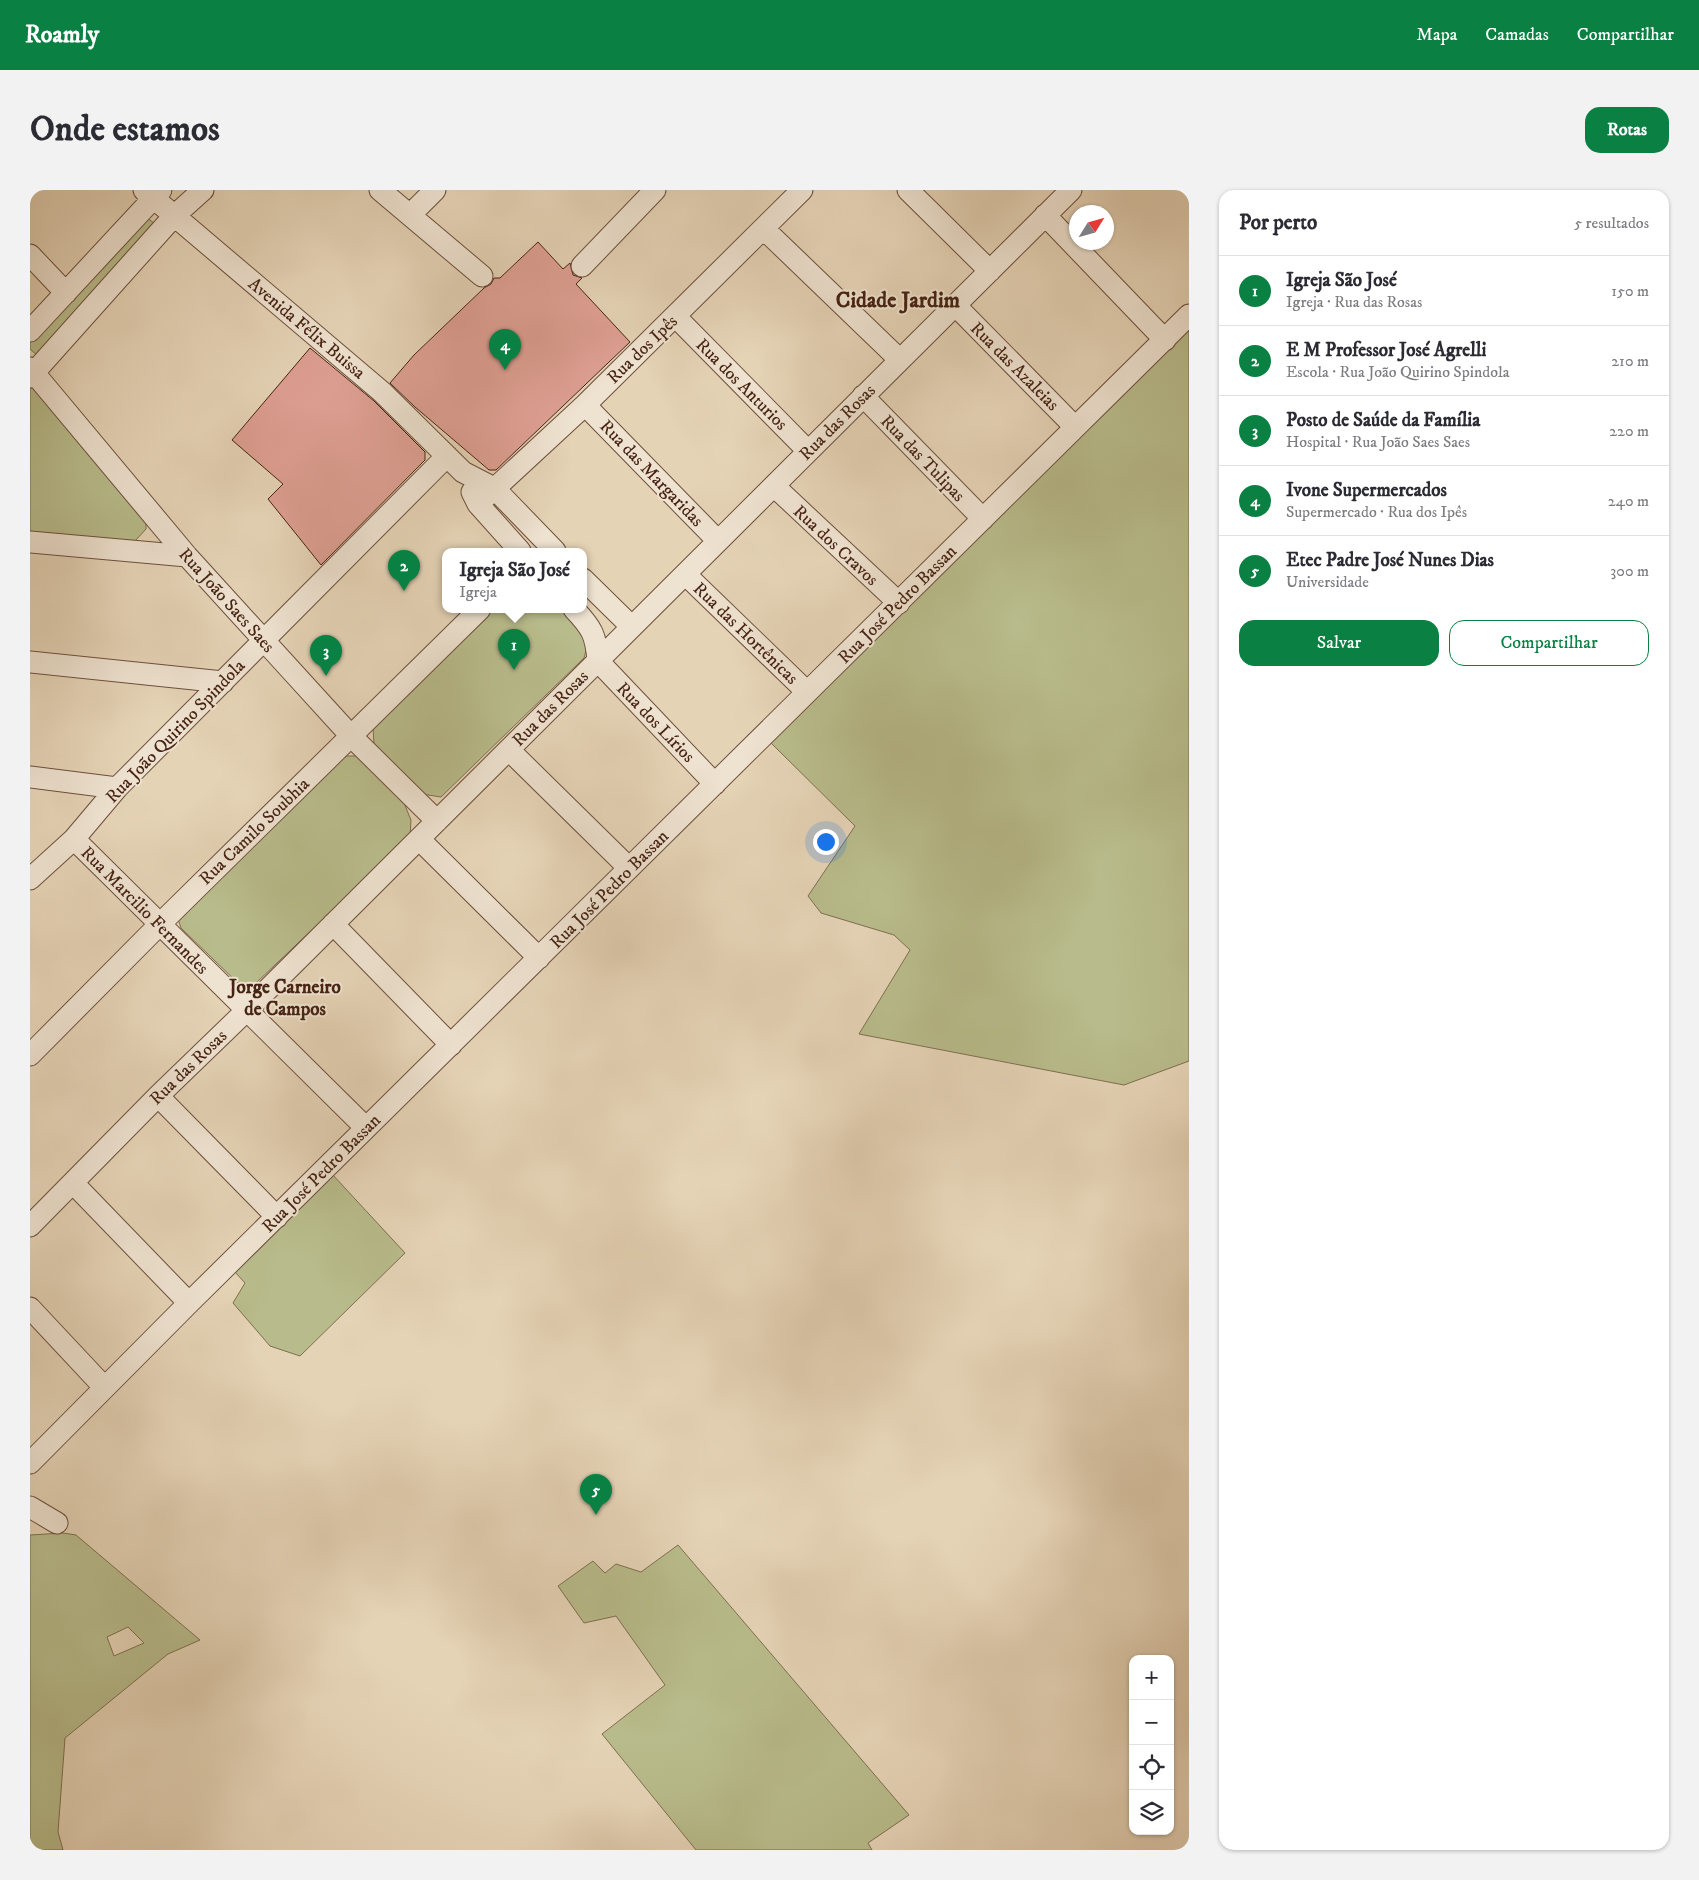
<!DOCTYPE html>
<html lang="pt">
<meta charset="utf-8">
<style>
:root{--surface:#fff;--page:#f2f2f3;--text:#2b2b33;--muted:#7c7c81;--line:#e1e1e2;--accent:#0b8043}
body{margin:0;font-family:"IM FELL DW Pica",serif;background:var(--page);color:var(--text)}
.controls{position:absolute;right:15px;bottom:15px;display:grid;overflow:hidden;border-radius:10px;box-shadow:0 1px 4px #0004}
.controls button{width:45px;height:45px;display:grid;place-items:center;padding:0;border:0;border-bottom:1px solid var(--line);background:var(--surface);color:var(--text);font:25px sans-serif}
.compass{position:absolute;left:1039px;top:15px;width:45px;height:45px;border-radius:50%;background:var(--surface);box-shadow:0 1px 4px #0004;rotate:53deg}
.you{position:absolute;left:795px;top:651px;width:18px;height:18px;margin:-12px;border:4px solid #fff;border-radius:50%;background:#1a73e8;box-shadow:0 0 0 8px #1a73e833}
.badge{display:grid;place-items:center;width:32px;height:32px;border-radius:50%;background:var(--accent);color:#fff;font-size:16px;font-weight:700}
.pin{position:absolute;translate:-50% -41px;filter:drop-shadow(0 1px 2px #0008)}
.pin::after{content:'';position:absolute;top:26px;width:18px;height:15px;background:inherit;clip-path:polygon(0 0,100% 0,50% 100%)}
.popup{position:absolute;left:412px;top:358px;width:145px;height:65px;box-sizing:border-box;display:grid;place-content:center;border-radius:10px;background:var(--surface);filter:drop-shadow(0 1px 4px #0005);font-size:16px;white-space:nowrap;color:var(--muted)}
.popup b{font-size:19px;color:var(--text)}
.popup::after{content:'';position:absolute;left:50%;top:100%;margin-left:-10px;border:10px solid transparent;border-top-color:var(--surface)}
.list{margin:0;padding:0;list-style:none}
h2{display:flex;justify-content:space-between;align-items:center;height:65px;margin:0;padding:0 20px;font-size:21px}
h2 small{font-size:16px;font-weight:400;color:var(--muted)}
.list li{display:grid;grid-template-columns:32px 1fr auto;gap:15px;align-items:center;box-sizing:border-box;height:70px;padding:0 20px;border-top:1px solid var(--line)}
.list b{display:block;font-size:19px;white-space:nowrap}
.list p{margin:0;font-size:16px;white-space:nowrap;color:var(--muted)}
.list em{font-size:16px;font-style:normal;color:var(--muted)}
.actions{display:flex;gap:10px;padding:15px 20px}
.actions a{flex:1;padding:11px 0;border:1px solid var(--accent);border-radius:15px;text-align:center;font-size:18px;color:var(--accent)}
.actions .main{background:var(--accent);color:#fff}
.icon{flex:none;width:28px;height:28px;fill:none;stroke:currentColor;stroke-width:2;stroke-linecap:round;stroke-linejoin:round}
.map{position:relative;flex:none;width:1159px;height:1660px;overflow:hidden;border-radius:15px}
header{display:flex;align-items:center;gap:30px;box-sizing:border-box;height:70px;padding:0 25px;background:var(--accent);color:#fff}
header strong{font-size:24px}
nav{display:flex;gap:28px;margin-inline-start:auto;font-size:18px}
.intro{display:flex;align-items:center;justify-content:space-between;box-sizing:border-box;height:120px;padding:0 30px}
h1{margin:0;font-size:35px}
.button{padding:12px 22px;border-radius:15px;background:var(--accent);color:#fff;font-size:18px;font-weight:700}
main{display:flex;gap:30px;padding:0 30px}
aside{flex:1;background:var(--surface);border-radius:15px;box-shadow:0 1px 4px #0004}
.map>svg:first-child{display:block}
</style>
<header>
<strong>Roamly</strong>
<nav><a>Mapa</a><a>Camadas</a><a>Compartilhar</a></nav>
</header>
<div class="intro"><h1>Onde estamos</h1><a class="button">Rotas</a></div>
<main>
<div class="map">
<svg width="1159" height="1660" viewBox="0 0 1159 1660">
<rect width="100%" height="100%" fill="#e5d3b6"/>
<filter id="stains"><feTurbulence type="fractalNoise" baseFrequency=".004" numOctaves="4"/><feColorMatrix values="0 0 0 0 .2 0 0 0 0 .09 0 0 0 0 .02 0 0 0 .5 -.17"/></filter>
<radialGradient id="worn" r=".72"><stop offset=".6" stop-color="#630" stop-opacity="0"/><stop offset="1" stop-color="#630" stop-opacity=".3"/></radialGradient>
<path fill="#b8bb8b" stroke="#7f6f4f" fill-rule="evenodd" d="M117,28L124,33L8,166L0,159V146Z
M1159,139V871L1094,895L829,844L880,760L864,745L791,723L778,706L825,636L741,553Z
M3,196L116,326V339L105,351L0,343V198Z
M464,419H547L559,450L554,468L411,607L392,604L344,555L343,537Z
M310,566H328L374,613L381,630L380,647L227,792L212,797L151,738L148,729Z
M302,984L375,1063L270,1166L240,1156L203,1113L215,1093L205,1082Z
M33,1343L46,1345L170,1450L138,1464L35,1548L28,1642L33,1660H0V1345ZM98,1437L114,1453L84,1466L77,1447Z
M648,1355L879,1625L838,1653L842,1660H666L572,1544L635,1495L586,1426L554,1433L528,1396L563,1371L575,1383L586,1374L611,1382Z"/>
<path fill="#de9f93" stroke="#462313" d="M508,52L533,79L540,73L543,85L552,88L546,94L600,152L466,280H459L385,217L360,193L384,165L454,98L461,94L464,88H470Z
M280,158L344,211L395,262V270L291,375L238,309L253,294L202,250Z"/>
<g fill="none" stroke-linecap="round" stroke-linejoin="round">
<g stroke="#6e4f3c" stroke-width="23">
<path id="minor" d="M114,0L352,202L433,282L464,298L525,361
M350,0L452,86
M878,0L960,81
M381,24L405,0
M1015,25L1135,150
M734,39L870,170
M0,65L36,103
M552,76L625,0
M925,115L1045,237
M646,127L778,261
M0,141L131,0
M0,178L157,366L321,546L407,631
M0,187L144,26L173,0
M833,206L953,329
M555,215L688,351
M744,296L869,413
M442,302L448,314L490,361
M448,314L555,215L772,0
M0,352L157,366
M655,384L777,502
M553,389L602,437
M544,419C562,438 566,445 568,471L685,594
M0,472L193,492
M479,560L599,678
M0,587L87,598
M44,649L336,938
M389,649L509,768
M0,689L44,649L87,598L417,266
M303,734L421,855
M0,865L131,733L450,419
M128,906L247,1027
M43,993L159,1113
M0,1036L128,906L216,821L1041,0
M0,1118L74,1197
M0,1273L159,1113L1159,125
M0,1317L27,1333"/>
</g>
<use href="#minor" stroke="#eee2d0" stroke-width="21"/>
</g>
<g text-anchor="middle" stroke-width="4" stroke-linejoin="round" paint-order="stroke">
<g font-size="18" fill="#462313" stroke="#eee2d0">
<text transform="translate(277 138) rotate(40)" y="6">Avenida Félix Buissa</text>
<text transform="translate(612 159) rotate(-44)" y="6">Rua dos Ipês</text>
<text transform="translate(985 176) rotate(45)" y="6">Rua das Azaleias</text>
<text transform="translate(712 194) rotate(45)" y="6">Rua dos Anturios</text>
<text transform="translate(807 232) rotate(-45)" y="6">Rua das Rosas</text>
<text transform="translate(893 268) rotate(46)" y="6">Rua das Tulipas</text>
<text transform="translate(622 283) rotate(46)" y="6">Rua das Margaridas</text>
<text transform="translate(806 355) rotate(43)" y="6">Rua dos Cravos</text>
<text transform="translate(197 410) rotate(48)" y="6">Rua João Saes Saes</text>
<text transform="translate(867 414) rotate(-45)" y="6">Rua José Pedro Bassan</text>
<text transform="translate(716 443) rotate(44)" y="6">Rua das Hortênicas</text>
<text transform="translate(520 518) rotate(-45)" y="6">Rua das Rosas</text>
<text transform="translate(626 532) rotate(46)" y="6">Rua dos Lírios</text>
<text transform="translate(145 541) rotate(-46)" y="6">Rua João Quirino Spindola</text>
<text transform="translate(224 641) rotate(-44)" y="6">Rua Camilo Soubhia</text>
<text transform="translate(579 699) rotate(-45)" y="6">Rua José Pedro Bassan</text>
<text transform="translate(115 720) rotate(45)" y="6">Rua Marcilio Fernandes</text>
<text transform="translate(158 877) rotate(-44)" y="6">Rua das Rosas</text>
<text transform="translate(291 983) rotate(-45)" y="6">Rua José Pedro Bassan</text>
</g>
<g font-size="19" font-weight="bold" fill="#462313" stroke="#eee2d0">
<text x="255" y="803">Jorge Carneiro<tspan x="255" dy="22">de Campos</tspan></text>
</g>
<g font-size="22" font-weight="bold" fill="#462313" stroke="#eee2d0">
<text x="868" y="117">Cidade Jardim</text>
</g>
</g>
<rect width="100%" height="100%" filter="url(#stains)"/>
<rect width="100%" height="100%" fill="url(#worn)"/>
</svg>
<div class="controls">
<button>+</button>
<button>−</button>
<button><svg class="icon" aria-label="locate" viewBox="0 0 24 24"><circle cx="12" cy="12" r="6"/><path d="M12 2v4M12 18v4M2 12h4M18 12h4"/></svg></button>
<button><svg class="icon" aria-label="layers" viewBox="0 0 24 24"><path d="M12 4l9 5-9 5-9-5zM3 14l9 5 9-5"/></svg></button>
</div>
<svg class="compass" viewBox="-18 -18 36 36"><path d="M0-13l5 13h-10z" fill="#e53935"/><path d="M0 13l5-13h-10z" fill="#7c7c81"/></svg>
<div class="you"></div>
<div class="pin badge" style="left:484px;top:480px">1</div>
<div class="popup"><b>Igreja São José</b>Igreja</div>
<div class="pin badge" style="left:374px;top:401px">2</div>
<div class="pin badge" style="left:296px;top:486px">3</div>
<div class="pin badge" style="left:475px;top:180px">4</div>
<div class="pin badge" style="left:566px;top:1325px">5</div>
</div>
<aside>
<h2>Por perto<small>5 resultados</small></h2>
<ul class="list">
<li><span class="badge">1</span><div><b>Igreja São José</b><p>Igreja · Rua das Rosas</p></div><em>150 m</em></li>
<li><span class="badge">2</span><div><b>E M Professor José Agrelli</b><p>Escola · Rua João Quirino Spindola</p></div><em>210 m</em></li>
<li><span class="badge">3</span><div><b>Posto de Saúde da Família</b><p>Hospital · Rua João Saes Saes</p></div><em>220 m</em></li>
<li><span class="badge">4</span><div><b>Ivone Supermercados</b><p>Supermercado · Rua dos Ipês</p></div><em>240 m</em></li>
<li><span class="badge">5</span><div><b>Etec Padre José Nunes Dias</b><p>Universidade</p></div><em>300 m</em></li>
</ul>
<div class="actions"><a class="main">Salvar</a><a>Compartilhar</a></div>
</aside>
</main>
